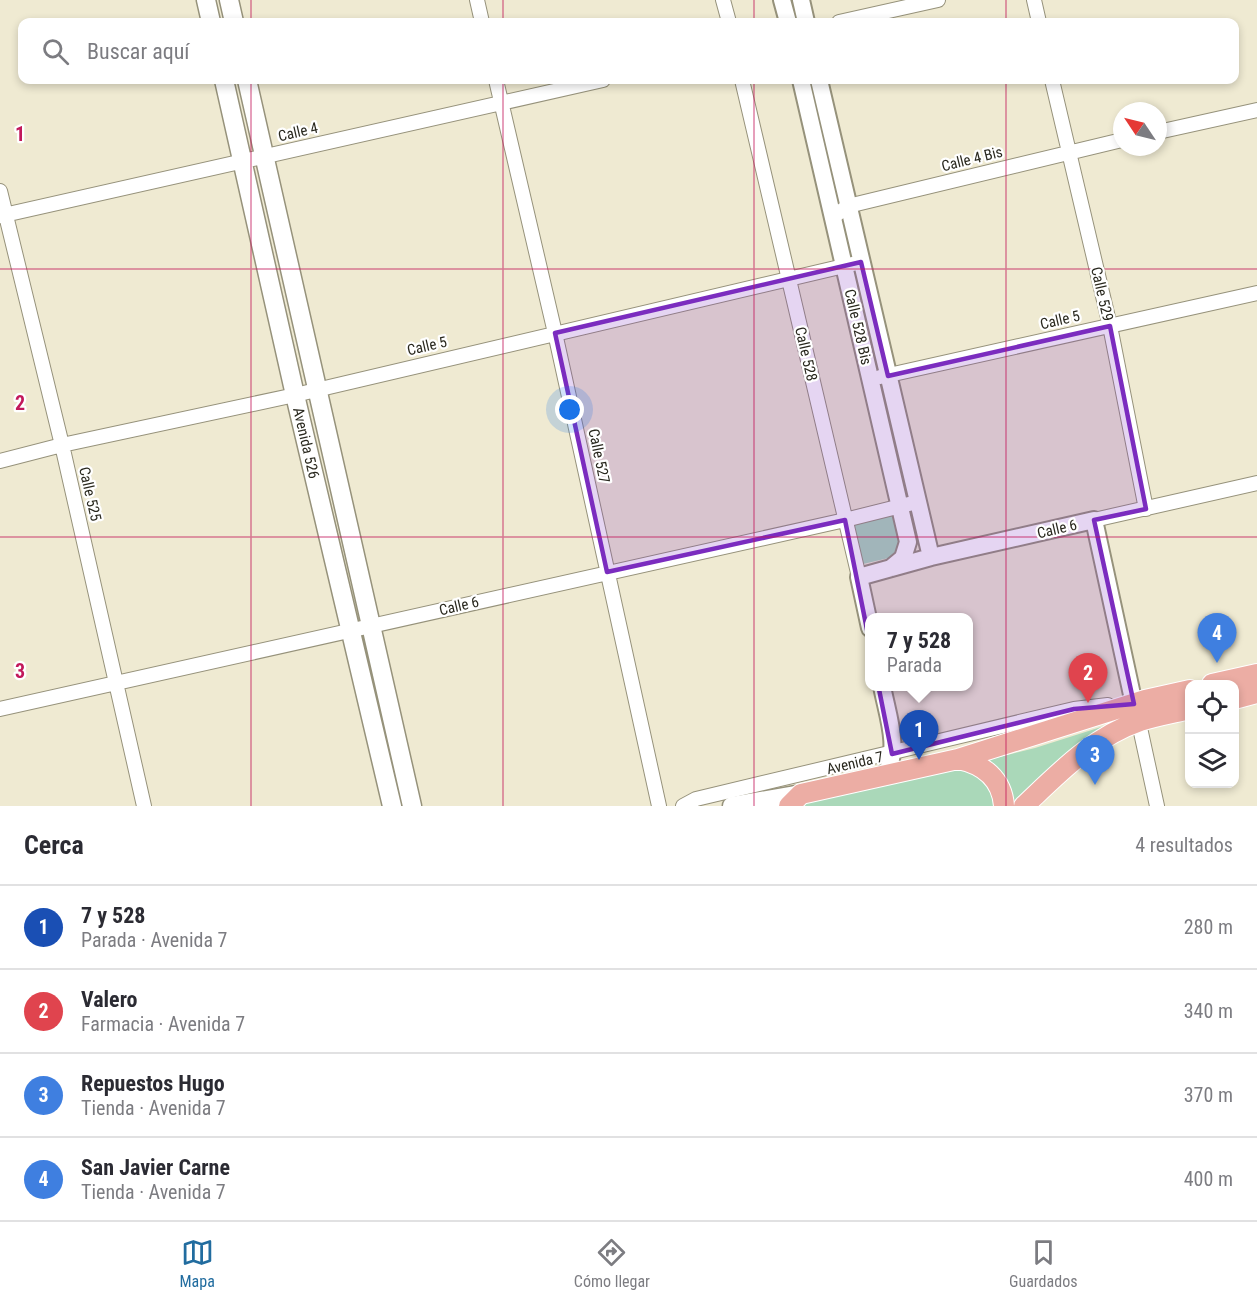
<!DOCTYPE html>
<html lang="es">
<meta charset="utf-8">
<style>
:root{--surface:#fff;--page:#f2f2f3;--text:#2b2b33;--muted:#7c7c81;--line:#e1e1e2;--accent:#216c9f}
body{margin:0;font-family:"Roboto Condensed",sans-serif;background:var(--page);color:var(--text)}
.controls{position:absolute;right:18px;bottom:18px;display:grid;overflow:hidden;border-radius:12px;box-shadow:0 3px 9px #0003}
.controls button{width:54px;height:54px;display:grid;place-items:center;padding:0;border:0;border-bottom:2px solid var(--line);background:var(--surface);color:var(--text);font:30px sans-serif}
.compass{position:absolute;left:1113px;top:102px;width:54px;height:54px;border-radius:50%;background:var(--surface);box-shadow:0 3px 9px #0003;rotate:305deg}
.you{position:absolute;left:570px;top:410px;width:21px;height:21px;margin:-15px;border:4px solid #fff;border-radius:50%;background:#1a73e8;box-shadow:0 0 0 9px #1a73e833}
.badge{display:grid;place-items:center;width:39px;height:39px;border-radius:50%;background:var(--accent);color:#fff;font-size:20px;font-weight:700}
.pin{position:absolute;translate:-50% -50px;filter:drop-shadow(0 2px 3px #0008)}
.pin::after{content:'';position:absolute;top:32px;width:21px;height:18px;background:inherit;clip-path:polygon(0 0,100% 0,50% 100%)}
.popup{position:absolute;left:865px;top:613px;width:108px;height:78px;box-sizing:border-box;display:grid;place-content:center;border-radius:12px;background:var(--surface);filter:drop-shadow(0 2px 4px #0005);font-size:20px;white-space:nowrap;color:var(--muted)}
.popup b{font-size:22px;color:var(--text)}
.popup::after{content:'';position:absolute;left:50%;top:100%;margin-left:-12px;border:12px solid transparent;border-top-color:var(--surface)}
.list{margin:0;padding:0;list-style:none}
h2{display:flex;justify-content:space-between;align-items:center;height:78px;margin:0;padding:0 24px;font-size:26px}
h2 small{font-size:20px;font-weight:400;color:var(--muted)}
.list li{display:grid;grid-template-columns:39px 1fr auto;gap:18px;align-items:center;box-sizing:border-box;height:84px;padding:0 24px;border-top:2px solid var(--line)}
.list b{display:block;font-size:22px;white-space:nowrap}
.list p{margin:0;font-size:20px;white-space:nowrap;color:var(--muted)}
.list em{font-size:20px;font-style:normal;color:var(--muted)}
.icon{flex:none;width:33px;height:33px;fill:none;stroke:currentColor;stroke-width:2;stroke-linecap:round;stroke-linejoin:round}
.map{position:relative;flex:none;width:1257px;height:806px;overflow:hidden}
.search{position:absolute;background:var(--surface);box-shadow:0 3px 9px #0003;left:18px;right:18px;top:18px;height:66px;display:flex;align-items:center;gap:15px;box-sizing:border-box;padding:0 21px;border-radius:12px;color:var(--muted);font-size:22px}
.sheet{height:414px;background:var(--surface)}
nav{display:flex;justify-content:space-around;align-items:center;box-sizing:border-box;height:84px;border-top:2px solid var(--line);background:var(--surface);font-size:16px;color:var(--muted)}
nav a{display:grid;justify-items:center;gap:3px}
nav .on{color:var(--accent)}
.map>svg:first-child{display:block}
</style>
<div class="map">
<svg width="1257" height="806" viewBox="0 0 1257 806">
<rect width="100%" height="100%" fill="#efead2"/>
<path fill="#aad8b9" d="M891,511L902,546L897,556L863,564L852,522Z
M1120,721L1079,743L1012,806L980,762L1035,748Z
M960,766L986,779L997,806H798L800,803Z"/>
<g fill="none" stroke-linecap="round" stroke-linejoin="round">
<g stroke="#96927b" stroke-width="16">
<path id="minor" d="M477,0L482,22
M723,0L729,22
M1034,0L1039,22
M839,22L938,0
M496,80L555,333L659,806
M742,80L859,577
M1052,80L1110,326L1146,509
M1158,132L1257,110
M0,191L62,445L144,806
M0,216L603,80
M833,217L848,206L1122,140
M880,377L1257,293
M0,461L62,445L295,395L861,262
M1094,520L1257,483
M0,709L845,520L917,502
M1137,714L1157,806
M683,806L696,799L1074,709L1108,705"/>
</g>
<g stroke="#96927b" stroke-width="20">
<path id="tertiary" d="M782,0L788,22
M801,0L806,22
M801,80L908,542L903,558L891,568
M819,80L931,557
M870,628L859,577L931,557L1094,520L1134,704
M882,686C887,714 901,749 885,775"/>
</g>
<g stroke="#96927b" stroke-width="21">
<path id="secondary" d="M206,0L211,22
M229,0L234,22
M224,80L295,395L392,806
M247,80L412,806
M732,806L801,794"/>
</g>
<g stroke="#fff" stroke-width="22">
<path id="primary" d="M1212,684L1257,674
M1234,699L1257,693
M958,759C983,764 1002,779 1004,806
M789,806L801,794L958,759L1145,700L1190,690
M1024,806C1059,773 1093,737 1140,721C1156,716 1173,713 1190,709"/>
</g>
<use href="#minor" stroke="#fff" stroke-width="14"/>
<use href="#tertiary" stroke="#fff" stroke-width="16"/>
<use href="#secondary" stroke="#fff" stroke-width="18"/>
<use href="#primary" stroke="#ecada4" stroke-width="20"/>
</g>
<path fill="#7b2cbf" fill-opacity="0.2" stroke="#7b2cbf" stroke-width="4.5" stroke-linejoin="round" d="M861,262L888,376L1110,326L1146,509L1094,520L1134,704L1074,709L892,754L845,520L607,572L555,333Z"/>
<path fill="none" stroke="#c2185b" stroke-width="1.5" stroke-opacity="0.55" d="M251,0V22M503,0V22M754,0V22M1006,0V22M251,80V806M503,80V806M754,80V806M1006,80V806M0,269H1257M0,537H1257"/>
<g text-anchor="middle" stroke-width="4.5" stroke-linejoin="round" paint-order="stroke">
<g font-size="15" fill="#29281e" stroke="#fff">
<text transform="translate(298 132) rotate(-13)" y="5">Calle 4</text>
<text transform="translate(972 159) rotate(-14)" y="5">Calle 4 Bis</text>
<text transform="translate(1102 294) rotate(77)" y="5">Calle 529</text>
<text transform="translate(1060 320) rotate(-13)" y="5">Calle 5</text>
<text transform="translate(858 327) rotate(77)" y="5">Calle 528 Bis</text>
<text transform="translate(427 346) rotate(-13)" y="5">Calle 5</text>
<text transform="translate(806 354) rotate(77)" y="5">Calle 528</text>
<text transform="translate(306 443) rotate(77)" y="5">Avenida 526</text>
<text transform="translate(599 456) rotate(78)" y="5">Calle 527</text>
<text transform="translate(90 494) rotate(77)" y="5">Calle 525</text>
<text transform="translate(1057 529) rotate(-13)" y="5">Calle 6</text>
<text transform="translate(459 606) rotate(-13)" y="5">Calle 6</text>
<text transform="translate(855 763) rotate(-13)" y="5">Avenida 7</text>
</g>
</g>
<g font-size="20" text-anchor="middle" font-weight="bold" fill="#c2185b" stroke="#fff" stroke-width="4.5" stroke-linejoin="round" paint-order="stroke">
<text x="20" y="141">1</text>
<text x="20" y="410">2</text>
<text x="20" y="678">3</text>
</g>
</svg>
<div class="controls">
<button><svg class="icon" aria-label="locate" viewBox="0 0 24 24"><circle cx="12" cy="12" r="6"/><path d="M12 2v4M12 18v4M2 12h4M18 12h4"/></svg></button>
<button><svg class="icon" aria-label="layers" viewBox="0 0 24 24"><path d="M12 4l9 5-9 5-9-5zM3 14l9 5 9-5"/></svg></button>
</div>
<svg class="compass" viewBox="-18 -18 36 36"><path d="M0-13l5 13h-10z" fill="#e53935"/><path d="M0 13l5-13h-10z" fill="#7c7c81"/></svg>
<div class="you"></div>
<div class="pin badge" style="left:919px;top:760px;background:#1a4fb4">1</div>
<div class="popup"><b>7 y 528</b>Parada</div>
<div class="pin badge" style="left:1088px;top:703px;background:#e0444e">2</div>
<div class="pin badge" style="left:1095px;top:785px;background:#3f7fe0">3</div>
<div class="pin badge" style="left:1217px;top:663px;background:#3f7fe0">4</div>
<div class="search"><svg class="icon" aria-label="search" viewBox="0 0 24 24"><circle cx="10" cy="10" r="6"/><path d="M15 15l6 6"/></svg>Buscar aquí</div>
</div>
<section class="sheet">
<h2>Cerca<small>4 resultados</small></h2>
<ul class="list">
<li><span class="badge" style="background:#1a4fb4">1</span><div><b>7 y 528</b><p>Parada · Avenida 7</p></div><em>280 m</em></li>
<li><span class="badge" style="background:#e0444e">2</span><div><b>Valero</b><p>Farmacia · Avenida 7</p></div><em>340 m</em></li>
<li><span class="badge" style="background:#3f7fe0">3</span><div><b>Repuestos Hugo</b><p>Tienda · Avenida 7</p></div><em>370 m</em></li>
<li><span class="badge" style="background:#3f7fe0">4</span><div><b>San Javier Carne</b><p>Tienda · Avenida 7</p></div><em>400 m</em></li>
</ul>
</section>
<nav>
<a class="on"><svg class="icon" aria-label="map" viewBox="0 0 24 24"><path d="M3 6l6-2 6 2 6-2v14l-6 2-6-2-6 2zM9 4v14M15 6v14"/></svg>Mapa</a>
<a><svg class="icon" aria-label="directions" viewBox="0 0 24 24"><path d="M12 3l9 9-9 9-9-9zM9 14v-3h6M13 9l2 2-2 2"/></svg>Cómo llegar</a>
<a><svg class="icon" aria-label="saved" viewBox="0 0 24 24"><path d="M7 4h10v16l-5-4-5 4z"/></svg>Guardados</a>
</nav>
